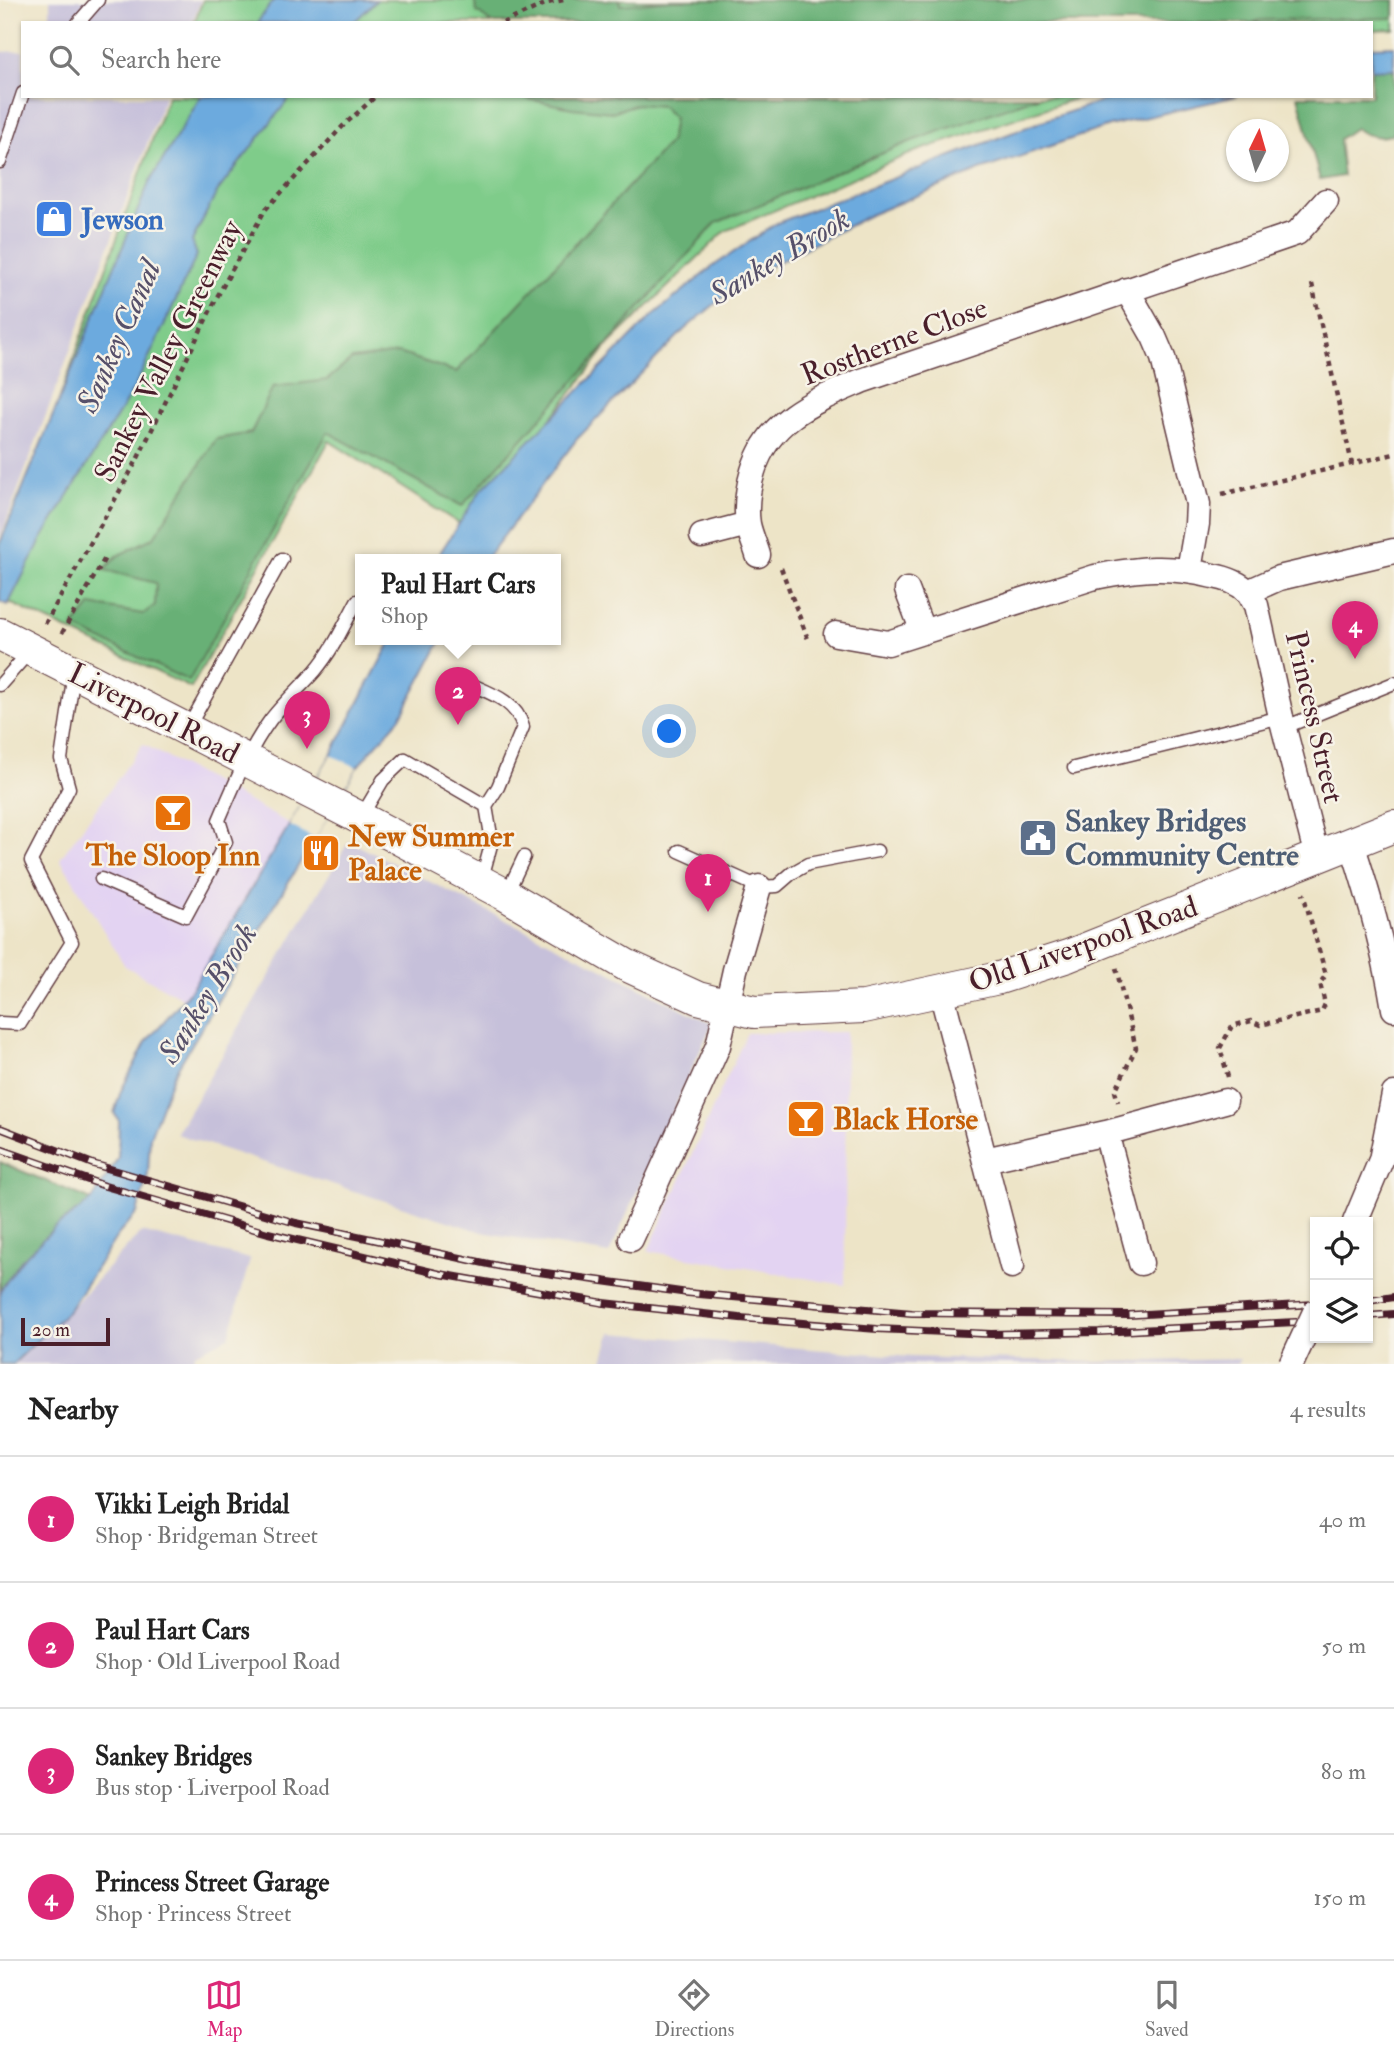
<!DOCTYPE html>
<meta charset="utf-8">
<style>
:root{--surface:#fff;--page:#f6f6f6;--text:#222;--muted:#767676;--line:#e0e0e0;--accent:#db2777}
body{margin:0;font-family:"IM FELL Double Pica",serif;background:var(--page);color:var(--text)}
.controls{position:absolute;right:21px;bottom:21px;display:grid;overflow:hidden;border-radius:0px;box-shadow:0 2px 5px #0004}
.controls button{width:63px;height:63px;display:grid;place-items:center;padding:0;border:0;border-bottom:2px solid var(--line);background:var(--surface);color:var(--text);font:35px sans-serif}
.compass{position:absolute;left:1226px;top:119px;width:63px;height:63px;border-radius:50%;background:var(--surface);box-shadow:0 2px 5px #0004;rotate:5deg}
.scale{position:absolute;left:21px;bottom:18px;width:89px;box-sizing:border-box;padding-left:7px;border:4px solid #4a1f2b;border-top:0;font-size:19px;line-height:24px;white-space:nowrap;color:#4a1f2b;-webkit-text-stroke:5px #f7f3e8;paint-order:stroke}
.you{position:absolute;left:670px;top:732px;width:24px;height:24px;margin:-18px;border:5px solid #fff;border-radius:50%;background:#1a73e8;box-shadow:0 0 0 10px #1a73e833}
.badge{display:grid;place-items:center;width:46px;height:46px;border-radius:50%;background:var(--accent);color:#fff;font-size:23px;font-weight:700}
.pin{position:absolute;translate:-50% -58px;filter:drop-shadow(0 2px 4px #0008)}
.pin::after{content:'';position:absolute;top:37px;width:24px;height:21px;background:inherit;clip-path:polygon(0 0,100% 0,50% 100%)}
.popup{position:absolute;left:355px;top:554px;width:206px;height:91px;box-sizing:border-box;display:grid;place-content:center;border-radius:0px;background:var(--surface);filter:drop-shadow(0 2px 5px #0005);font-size:23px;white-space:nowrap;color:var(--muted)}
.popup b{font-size:26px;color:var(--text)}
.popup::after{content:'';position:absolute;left:50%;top:100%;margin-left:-14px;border:14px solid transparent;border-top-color:var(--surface)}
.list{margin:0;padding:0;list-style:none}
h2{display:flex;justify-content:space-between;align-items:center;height:91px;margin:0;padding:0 28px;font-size:30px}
h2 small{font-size:23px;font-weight:400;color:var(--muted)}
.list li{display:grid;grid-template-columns:46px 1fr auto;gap:21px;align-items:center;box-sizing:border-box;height:126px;padding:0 28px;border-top:2px solid var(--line)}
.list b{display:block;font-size:26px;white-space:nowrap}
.list p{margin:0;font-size:23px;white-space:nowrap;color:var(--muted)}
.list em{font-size:23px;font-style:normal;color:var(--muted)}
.icon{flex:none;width:38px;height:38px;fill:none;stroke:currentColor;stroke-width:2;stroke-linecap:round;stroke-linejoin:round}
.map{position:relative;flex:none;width:1394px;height:1364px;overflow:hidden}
.search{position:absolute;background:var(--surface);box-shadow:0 2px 5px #0004;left:21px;right:21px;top:21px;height:77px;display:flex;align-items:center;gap:18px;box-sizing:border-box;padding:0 24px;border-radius:0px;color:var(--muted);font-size:26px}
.sheet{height:595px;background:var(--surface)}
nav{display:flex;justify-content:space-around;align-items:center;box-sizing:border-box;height:98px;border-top:2px solid var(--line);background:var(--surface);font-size:19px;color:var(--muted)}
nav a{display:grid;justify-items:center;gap:4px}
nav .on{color:var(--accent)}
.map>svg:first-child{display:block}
</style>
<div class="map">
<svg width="1394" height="1364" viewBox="0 0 1394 1364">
<rect width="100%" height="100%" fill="#f7f3e8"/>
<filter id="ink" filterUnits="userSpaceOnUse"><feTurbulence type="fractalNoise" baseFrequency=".0143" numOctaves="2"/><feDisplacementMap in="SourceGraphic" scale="14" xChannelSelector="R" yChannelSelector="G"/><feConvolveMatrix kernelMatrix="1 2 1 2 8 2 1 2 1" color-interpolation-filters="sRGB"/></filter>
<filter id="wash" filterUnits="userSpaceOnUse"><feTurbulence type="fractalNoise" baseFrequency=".00686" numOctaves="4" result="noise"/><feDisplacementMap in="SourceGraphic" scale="28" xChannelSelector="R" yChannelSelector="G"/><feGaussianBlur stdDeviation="1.57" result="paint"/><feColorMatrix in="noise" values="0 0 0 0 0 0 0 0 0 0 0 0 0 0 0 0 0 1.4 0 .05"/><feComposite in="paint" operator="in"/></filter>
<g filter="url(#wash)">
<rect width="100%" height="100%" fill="#ede4c7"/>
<path fill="#e3d3f2" d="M143,744L301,830L189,1002L125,966L60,859Z
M846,1032L845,1285L648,1251L747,1033Z"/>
<path fill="#c6c0da" d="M50,0H201L192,23H50Z
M23,51V96H165L0,538V52Z
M349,841L712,1024L609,1254L482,1232L176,1134Z
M141,1232L250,1259L229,1337L195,1353L192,1364H13L69,1310Z
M611,1333L912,1357L1097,1362L1240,1359L1237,1364H602Z"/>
<path fill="#7fcc8a" stroke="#64765a" stroke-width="2" d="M203,0H1394V29L1371,30V23H194Z
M168,96H1083L917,151L725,231L609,344L466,528L329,441L191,688L0,598V565Z"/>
<path fill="#67b076" stroke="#586850" stroke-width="2" d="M474,0H619L620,5L672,0H1394V18L1260,20L1252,23H492L477,12Z
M1394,61V134C1380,139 1367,137 1355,128L1339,139L1343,176L1320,180L1298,96H1371V63Z
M524,96H1040L912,141L716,223L462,506L328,432L189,681L73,627L91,605L143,614L155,605L156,583L104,570L117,556L154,537L216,439L251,433L273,387L327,380L352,359L399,353L456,372L670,142L674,118L662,106L637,104L612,112L572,108L528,99Z
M0,1162L92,1200L21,1261L0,1291Z"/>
<path fill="#6caade" stroke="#5b6484" stroke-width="2" d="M274,0H377L353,23H257Z
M1394,46V69L1371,70V47Z
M201,96H291L217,192L192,241L197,255L135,387L41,540L8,605L0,602V543L149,183Z
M1117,96H1237L1109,126L980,170L872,214L745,279L685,329L577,439L486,559H436L481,490L651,317L712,267L777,223L1045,120Z
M392,639H442L400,718L357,767L173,1076L150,1137L148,1174L137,1213L117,1236L69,1310L13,1364H0V1291L21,1261L54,1228L92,1200L118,1158L119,1121L114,1113L121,1091L146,1042L191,990L331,755Z"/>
<path fill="#ede4c7" d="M331,755L357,767L315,839L289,825Z"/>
</g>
<g filter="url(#ink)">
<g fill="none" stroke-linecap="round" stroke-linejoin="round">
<g stroke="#623d42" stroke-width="15">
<path id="service" d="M78,23L98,0
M0,162L23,93
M463,681C486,692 516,699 523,727L498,787L486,806L492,841L481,882
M0,685L30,651
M188,728L282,559
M1283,728L1394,683
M1074,768L1281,717
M361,817L383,780L405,759L486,806
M679,851L759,887L777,886L792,873L808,864L877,851
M101,879L186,916L226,842L219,820C234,785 249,749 271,719C285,701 301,687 315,671C333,650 344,625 357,601
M506,895L524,857
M0,1023L20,1024L72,942L31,861L69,788L61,759L74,673"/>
</g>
<g stroke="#623d42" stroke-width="27">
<path id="minor" d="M1127,290L1154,337L1163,358L1198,504L1197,524L1189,570
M702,536L748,524
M758,555C755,545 750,534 748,524C745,505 748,488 753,471C769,418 815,401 861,381L1297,233L1326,201
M907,590L923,632
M1248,592L1279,578L1394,551
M836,634L888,643L1095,577C1140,568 1169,565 1213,576C1225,578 1239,583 1248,592C1251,595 1253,601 1256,605L1281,717L1317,857
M1352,844C1370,899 1385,952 1394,1009
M941,991L1012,1266
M1106,1133L1141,1263
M985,1160L1106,1133L1225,1101
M1355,1222L1381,1160L1394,1094
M631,1239L718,1046L735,970L759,887"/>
</g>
<g stroke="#623d42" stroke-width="34">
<path id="tertiary" d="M0,634L360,818L506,895L626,965L698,998L754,1012L864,1007L999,978L1068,956L1394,826"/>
</g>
<path stroke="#623d42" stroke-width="4.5" stroke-dasharray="5 5" stroke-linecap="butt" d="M503,23L547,3L564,0
M1312,284L1352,464
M1222,494L1394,454
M781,568L808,639
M45,624L136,462L217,297L265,210L343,126L376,96
M62,633L105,558
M1116,968L1136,1048L1115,1091L1118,1102
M1228,1077L1220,1048L1232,1026L1251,1021L1260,1025L1322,1011L1325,1004L1320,983L1326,975L1303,893"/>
<use href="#service" stroke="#fff" stroke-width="12"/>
<use href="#minor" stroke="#fff" stroke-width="24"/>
<use href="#tertiary" stroke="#fff" stroke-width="32"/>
<g stroke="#4a1f2b" stroke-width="8">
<path id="rail" d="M0,1128L93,1164L296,1223L503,1267L688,1293L912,1313L1129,1315L1315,1304
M0,1149L105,1186L268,1233L440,1274L604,1303L740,1318L877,1329L991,1334L1099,1332L1315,1321
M1368,1301L1394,1297
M1368,1316L1394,1314"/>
</g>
<use href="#rail" stroke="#f7f3e8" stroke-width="5" stroke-dasharray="16" stroke-linecap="butt"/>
<g stroke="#623d42" stroke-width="27" stroke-linecap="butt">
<path id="minor-bridge" d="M1291,1364L1315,1312"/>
</g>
<use href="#minor-bridge" stroke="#fff" stroke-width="24"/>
</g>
</g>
<defs>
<g id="shop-square" transform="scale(2.0125)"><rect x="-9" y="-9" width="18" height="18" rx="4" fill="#3f7fe0" stroke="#f7f3e8"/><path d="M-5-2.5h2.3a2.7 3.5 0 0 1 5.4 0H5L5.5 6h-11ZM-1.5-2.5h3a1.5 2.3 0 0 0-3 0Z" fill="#fff"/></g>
<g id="bar-square" transform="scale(2.0125)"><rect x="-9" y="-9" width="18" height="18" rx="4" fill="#e8710a" stroke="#f7f3e8"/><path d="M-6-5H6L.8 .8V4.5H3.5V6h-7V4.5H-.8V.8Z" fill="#fff"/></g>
<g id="civic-square" transform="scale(2.0125)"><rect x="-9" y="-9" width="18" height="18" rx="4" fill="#5c6f8a" stroke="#f7f3e8"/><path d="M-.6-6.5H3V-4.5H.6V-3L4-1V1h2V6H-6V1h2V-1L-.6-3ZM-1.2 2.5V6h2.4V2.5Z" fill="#fff"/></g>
<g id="restaurant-square" transform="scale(2.0125)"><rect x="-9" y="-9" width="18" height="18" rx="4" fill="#e8710a" stroke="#f7f3e8"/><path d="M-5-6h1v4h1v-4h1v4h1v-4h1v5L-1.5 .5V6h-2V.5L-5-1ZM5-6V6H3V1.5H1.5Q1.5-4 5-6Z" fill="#fff"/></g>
</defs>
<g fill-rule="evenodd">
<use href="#shop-square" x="54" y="219"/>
<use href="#bar-square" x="173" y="813"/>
<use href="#civic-square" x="1038" y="838"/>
<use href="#restaurant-square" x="321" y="853"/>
<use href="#bar-square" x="806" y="1119"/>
</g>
<g text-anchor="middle" stroke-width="5" stroke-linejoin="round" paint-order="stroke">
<g font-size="30" font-weight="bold" fill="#366cbe" stroke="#f7f3e8" text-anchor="start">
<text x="81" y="229">Jewson</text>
</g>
<g font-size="30" fill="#4a1f2b" stroke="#f7f3e8">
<text transform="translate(894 341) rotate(-21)" y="10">Rostherne Close</text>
<text transform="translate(168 351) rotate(-63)" y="10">Sankey Valley Greenway</text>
<text transform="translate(154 713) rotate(27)" y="10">Liverpool Road</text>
<text transform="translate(1315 717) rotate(77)" y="10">Princess Street</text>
<text transform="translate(1083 944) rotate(-19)" y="10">Old Liverpool Road</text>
</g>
<g font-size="30" font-weight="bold" fill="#4e5e75" stroke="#f7f3e8" text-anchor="start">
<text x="1065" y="831">Sankey Bridges<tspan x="1065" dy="34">Community Centre</tspan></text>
</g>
<g font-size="30" font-weight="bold" fill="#c56008" stroke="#f7f3e8" text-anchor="start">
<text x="348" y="846">New Summer<tspan x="348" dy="34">Palace</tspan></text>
<text x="173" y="865" text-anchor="middle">The Sloop Inn</text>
<text x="833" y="1129">Black Horse</text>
</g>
<g font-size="32" font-style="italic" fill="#56506a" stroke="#f7f3e8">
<text transform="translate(779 256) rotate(-31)" y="11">Sankey Brook</text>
<text transform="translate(118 336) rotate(-66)" y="11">Sankey Canal</text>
<text transform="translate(207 993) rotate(-58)" y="11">Sankey Brook</text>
</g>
</g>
</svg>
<div class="controls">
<button><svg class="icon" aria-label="locate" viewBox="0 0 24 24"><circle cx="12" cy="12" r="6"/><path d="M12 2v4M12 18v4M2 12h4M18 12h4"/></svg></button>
<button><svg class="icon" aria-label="layers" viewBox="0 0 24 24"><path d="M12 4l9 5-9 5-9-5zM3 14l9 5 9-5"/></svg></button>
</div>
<svg class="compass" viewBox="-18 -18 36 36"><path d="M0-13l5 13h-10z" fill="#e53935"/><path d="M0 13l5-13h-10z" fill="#767676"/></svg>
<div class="scale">20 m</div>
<div class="you"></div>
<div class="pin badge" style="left:708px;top:912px">1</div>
<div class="pin badge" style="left:458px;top:725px">2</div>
<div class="popup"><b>Paul Hart Cars</b>Shop</div>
<div class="pin badge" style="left:307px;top:749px">3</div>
<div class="pin badge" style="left:1355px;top:659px">4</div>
<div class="search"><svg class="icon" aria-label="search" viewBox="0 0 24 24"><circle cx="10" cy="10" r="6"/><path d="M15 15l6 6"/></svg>Search here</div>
</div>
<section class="sheet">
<h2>Nearby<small>4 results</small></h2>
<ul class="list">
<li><span class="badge">1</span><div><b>Vikki Leigh Bridal</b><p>Shop · Bridgeman Street</p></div><em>40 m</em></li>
<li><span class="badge">2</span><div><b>Paul Hart Cars</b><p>Shop · Old Liverpool Road</p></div><em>50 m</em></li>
<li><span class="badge">3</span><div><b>Sankey Bridges</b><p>Bus stop · Liverpool Road</p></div><em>80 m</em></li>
<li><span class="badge">4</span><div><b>Princess Street Garage</b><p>Shop · Princess Street</p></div><em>150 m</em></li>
</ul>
</section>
<nav>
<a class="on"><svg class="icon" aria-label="map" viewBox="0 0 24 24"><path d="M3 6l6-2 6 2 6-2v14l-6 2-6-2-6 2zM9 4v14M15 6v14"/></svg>Map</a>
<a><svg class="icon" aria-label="directions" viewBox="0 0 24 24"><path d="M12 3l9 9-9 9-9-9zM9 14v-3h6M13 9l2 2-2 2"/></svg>Directions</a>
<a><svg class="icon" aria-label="saved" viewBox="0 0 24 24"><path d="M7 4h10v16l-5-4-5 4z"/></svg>Saved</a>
</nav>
